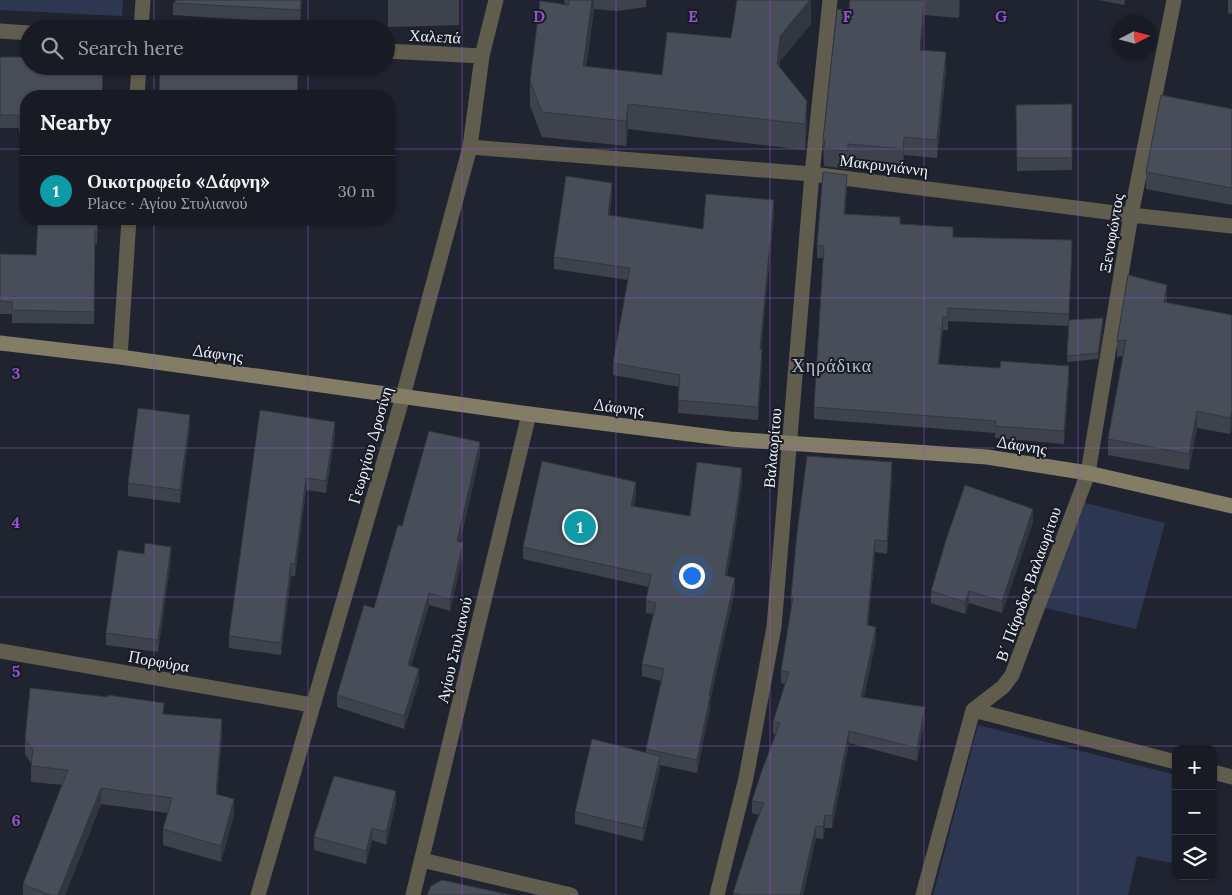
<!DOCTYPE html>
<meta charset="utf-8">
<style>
:root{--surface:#181b24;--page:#21242c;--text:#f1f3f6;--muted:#9fa1a6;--line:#363941;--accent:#b45309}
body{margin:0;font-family:Lora,serif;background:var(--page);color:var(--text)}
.controls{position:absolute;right:15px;bottom:15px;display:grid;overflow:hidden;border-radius:10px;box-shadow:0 1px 4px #0004}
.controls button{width:45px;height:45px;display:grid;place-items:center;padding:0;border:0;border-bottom:1px solid var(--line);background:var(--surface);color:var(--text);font:25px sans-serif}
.compass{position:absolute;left:1112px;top:15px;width:45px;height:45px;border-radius:50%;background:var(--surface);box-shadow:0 1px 4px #0004;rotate:84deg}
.you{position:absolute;left:691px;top:575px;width:18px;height:18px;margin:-12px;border:4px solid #fff;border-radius:50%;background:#1a73e8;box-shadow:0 0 0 8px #1a73e833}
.badge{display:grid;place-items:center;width:32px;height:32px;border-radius:50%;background:var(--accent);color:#fff;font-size:16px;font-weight:700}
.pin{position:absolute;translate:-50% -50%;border:2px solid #fff;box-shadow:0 1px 5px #0006}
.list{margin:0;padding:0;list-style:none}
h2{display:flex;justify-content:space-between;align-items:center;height:65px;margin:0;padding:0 20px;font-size:21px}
h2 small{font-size:16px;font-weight:400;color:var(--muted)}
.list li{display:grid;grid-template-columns:32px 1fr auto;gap:15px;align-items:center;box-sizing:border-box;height:70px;padding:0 20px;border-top:1px solid var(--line)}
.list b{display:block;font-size:19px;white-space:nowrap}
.list p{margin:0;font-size:16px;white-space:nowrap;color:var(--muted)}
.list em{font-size:16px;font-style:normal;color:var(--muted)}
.icon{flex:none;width:28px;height:28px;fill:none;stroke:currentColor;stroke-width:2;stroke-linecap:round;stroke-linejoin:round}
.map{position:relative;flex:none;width:1232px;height:895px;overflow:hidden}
.search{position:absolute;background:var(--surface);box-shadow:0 1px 4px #0004;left:20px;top:20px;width:375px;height:55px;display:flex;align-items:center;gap:12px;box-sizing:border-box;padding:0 18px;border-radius:28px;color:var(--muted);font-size:19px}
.panel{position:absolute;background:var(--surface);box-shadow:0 1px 4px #0004;left:20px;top:90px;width:375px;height:135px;border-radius:20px}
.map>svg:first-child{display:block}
</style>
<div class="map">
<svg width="1232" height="895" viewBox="0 0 1232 895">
<rect width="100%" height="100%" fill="#202430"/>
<path fill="#2d3752" d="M0,0H123L122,16L0,10Z
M1082,502L1165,523L1136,629L1045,608Z
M978,725L1176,775V845L1172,863L1137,856L1128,895H933Z"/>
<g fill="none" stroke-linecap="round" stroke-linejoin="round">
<path stroke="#605d4e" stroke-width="15" d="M141,29L143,0
M0,31L29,33
M386,51L482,56
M137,96L139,66
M470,147L812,174L1131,215L1232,226
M120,357L129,219
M0,651L312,705
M973,710L1176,762
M1213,772L1232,777
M422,860L571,895
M258,895L403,396L470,147L482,56L496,0
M413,895L529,414
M717,895L746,778L774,627L812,174L830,0
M923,895L973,710L1003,687L1012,675L1088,473L1131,215L1174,0"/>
<path stroke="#827d64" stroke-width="15" d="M0,343L120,357L529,414L730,439L987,457L1088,473L1232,506"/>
</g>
<path fill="#3e424d" d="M302,0L300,23L173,15V3Z
M388,0H459V25L388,27Z
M564,0H646V7L617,11L594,9L586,67L662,75L731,38L811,0V24L780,61L779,67L807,127L805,150L628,129L626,146L542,137L530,106V81L565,5Z
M850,0H960L959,18L924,15L921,50L946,70L937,158L904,155L903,167L848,161V169L824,166L823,140L849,10Z
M1099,0H1125L1124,5Z
M1228,0H1232V14L1228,13Z
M0,57L26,96V132H19V128H0Z
M1072,104V170L1017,171L1016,105Z
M1232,109V205L1146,189V172Z
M847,188L845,214L900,224L953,237L1072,252L1069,320L1103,324L1098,359L1067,362L1069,326L948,321V330H943L939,364L1069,379L1064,444L995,438V433L814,419V407L823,258H817V245Z
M612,195L609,215L703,229L774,213L761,349L762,362L758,420L678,413L679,387L613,375V363L628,280L554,269V257Z
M38,219H98L97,244H95L94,324L12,323V314H0V254L36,255Z
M155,219H208L207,224L155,222Z
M1167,301V303L1232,315V428L1230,434L1197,428L1189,470L1108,455V439L1123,356L1117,357V341Z
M260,410L335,434L326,493L306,490L295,576H291L281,655L229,648V636Z
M190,427L180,503L128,496V483Z
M480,455L460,542L463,555L450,611L429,605L411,666L419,681L404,729L337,707V695L374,608L402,526Z
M892,475L887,554L875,552L868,626L876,640L864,697L925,719L917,761L849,743L832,828H825L823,839L816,838L803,895H733L759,815L752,813V801L775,735L773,734V722L785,684L781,683V671L791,609V597Z
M742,481L735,531L727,576L735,590L710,701V708L697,773L660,765V768L643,841L575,824V812L646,752V749L661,681L642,676V664L653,614L646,613V600L649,587L523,559V547L636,495L634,506L690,516Z
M1033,522L1002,613L969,603L965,614L931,603V591Z
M171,559L158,652L106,645V633Z
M164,714L222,734L217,794L234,815L221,862L163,845V829L168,813L101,804L65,895H23V884L62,785L31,782V763L25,754V739Z
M396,803L386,845L372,840L366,864L314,850V837Z"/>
<path fill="#32363f" d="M301,0H302L300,23V10Z
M592,0H594V9L583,92V66Z
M810,0H811V24L780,61L777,90V64L780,36Z
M924,0V15L920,67V50Z
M959,0H960L959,18Z
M946,52V70L937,158V140Z
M807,101V127L805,150V124Z
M628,104V129L626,146V121Z
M904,137V155L903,167V149Z
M847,175V188L844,227V214Z
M612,183V195L608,227V215Z
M774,200V213L760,361V349Z
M1167,285V301L1164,318V302Z
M943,317V330L938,376V364Z
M1103,318V324L1098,359V353Z
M762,349V362L758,420V407Z
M1069,366V379L1064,444V431Z
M1197,411V428L1189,470V454Z
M1232,412V428L1230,434V418Z
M190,415V427L180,503V490Z
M335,422V434L326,493V481Z
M480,442V455L457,553V541Z
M892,462V475L887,554V541Z
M742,468V481L735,531L725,588V575Z
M306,478V490L295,576V564Z
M636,482V495L631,518V506Z
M1033,509V522L1002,613V601Z
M875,540V552L867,638V625Z
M463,543V555L450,611V599Z
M171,547V559L158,652V640Z
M291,563V576L281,655V643Z
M735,578V590L710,701V708L697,773V760L709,695Z
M969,591V603L965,614V602Z
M429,593V605L408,677V665Z
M876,627V640L861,709V697Z
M419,669V681L404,729V716Z
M925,707V719L917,761V748Z
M222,719V734L216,809V794Z
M849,731V743L832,828V816Z
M660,756V768L643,841V828Z
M101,788V804L65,895H58Z
M396,791V803L386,845V832Z
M234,799V815L221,862V846Z
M825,815V828L823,839V827Z
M816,826V838L803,895H800Z
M372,828V840L366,864V851Z"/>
<path fill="#484d5a" stroke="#32363f" d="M177,0H301L300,10L173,3Z
M569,0H592L583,66L662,75L667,32L731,38L737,0H810L780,36L777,64L807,101L805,124L628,104L626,121L542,112L530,81L540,1L569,5Z
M850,0H924L920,50L946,52L937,140L904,137L903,149L848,144V151L824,148L825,140H823L837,9L849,10Z
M0,57H29V66H103L102,96H26V120L19,119V115H0Z
M160,66H194L228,68L227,71L298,73L297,96H159Z
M1161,95L1232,109V188L1146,172Z
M1072,104V158H1017L1016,105Z
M823,172L847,175L844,214L900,217V224L953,227V237L1072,240L1069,314L948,308V317H943L938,364L1000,368L1001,361L1069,366L1064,431L995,426L996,421L814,407L824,246L817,245Z
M566,176L612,183L608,215L703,229L706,194L774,200L760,349H762L758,407L678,400L680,375L613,363L630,268L554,257Z
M38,219H98L97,232L95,231L94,312L12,310V302L0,301V254L36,255Z
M1128,275L1167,285L1164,302L1232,315V412L1230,418L1197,411L1189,454L1108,439L1126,340L1117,341Z
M1103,318L1098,353L1067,356L1069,320Z
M138,408L190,415L180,490L128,483Z
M260,410L335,422L326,481L306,478L295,564L291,563L281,643L229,636Z
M429,431L480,442L457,541L463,543L450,599L429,593L408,665L419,669L404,716L337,695L364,605L374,608L398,525L402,526Z
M807,456L892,462L887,541L875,540L867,625L876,627L861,697L925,707L917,748L849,731L832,816L825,815L823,827L816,826L800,895H743L733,893L755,825L764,803L752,801L761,773L780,723L773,722L789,672L781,671L793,597H791L797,533Z
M542,461L636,482L631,506L690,516L697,462L742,468L735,519L725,575L735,578L709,695L710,696L697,760L646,749L664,669L642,664L656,603L646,600L651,575L523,547Z
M965,485L1033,509L1002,601L969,591L965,602L931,591L946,540Z
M145,543L171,547L158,640L106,633L118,550L144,554Z
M30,688L108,697V695L164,703L163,714L222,719L216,794L234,799L221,846L163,829L172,798L101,788L58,895H50L23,884L68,770L31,766L33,750L25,739Z
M592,739L660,756L643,828L575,812Z
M334,776L396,791L386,832L372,828L366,851L314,837Z
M442,880L511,895H427L431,886Z"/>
<path fill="none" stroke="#9354cb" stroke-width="1" stroke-opacity="0.55" d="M154,0V29M308,0V29M462,0V895M616,0V895M770,0V895M924,0V895M1078,0V895M154,66V96M308,66V96M0,149H26M389,149H1232M154,219V895M308,219V895M0,298H1232M0,448H1232M0,597H1232M0,746H1232"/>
<g text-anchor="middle" stroke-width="4" stroke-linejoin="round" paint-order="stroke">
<g font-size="16" fill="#f2f5fd" stroke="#171b26">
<text transform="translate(435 36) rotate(3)" y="6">Χαλεπά</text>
<text transform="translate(884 165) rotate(7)" y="6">Μακρυγιάννη</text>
<text transform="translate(1111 233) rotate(-80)" y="6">Ξενοφώντος</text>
<text transform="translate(218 353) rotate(8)" y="6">Δάφνης</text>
<text transform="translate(619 407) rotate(7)" y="6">Δάφνης</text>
<text transform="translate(370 445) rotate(-74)" y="6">Γεωργίου Δροσίνη</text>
<text transform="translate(1022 445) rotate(9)" y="6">Δάφνης</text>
<text transform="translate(772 448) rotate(-85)" y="6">Βαλαωρίτου</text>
<text transform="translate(1028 584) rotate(-70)" y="6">Β΄ Πάροδος Βαλαωρίτου</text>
<text transform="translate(454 650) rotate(-77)" y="6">Αγίου Στυλιανού</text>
<text transform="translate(159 661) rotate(10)" y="6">Πορφύρα</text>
</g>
<g font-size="18" letter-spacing="1" fill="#bbc2d0" stroke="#171b26">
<text x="832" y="372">Χηράδικα</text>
</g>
</g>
<g font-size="16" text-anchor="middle" font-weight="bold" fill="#9354cb" stroke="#171b26" stroke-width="4" stroke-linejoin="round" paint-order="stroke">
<text x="539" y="22">D</text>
<text x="693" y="22">E</text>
<text x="847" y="22">F</text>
<text x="1001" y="22">G</text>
<text x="16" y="379">3</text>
<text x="16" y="528">4</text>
<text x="16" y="677">5</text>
<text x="16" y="826">6</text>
</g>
</svg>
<div class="controls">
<button>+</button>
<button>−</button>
<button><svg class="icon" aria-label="layers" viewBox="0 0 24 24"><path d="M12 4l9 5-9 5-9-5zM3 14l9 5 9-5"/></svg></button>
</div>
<svg class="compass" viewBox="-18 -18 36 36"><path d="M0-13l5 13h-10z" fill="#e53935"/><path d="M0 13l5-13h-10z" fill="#9fa1a6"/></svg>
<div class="you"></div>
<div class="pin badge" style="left:580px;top:527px;background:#0f9aa8">1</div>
<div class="search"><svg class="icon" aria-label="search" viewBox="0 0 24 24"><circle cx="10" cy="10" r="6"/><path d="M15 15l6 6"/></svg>Search here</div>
<section class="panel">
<h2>Nearby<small></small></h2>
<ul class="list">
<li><span class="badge" style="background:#0f9aa8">1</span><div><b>Οικοτροφείο «Δάφνη»</b><p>Place · Αγίου Στυλιανού</p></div><em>30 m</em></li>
</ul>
</section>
</div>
